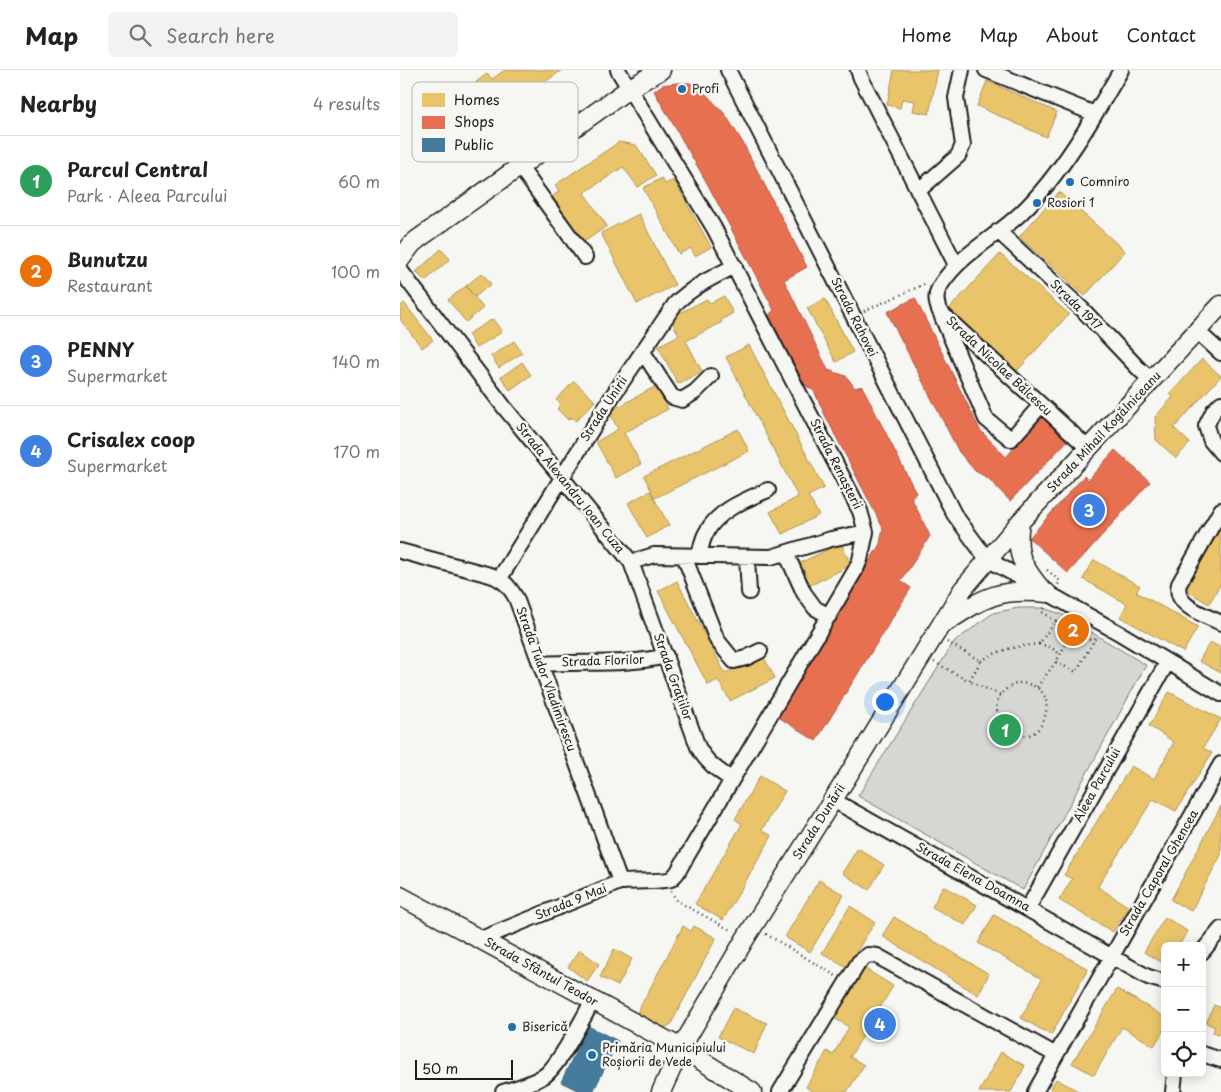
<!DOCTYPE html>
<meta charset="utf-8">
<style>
:root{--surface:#fff;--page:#f2f2f2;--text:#222;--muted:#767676;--line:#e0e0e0;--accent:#7c3aed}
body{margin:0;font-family:"Playpen Sans",sans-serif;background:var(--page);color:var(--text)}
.controls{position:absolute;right:15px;bottom:15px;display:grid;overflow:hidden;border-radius:8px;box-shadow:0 2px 12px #0003}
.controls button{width:45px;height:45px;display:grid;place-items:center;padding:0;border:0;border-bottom:1px solid var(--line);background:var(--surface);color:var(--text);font:25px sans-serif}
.scale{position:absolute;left:15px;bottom:12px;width:98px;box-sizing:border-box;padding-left:5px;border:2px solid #1c1c1c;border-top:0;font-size:14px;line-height:18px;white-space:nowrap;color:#1c1c1c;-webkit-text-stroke:4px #f6f6f2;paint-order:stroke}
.you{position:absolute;left:484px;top:631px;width:18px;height:18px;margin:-12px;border:4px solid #fff;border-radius:50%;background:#1a73e8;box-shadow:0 0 0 8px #1a73e833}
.badge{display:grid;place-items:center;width:32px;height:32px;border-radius:50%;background:var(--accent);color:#fff;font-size:16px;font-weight:700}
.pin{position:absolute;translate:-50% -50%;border:2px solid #fff;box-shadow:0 1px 5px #0006}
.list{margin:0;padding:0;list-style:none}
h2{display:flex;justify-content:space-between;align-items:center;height:65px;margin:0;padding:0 20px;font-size:21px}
h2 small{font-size:16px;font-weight:400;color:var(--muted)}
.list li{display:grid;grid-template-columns:32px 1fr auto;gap:15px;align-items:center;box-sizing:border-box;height:90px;padding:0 20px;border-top:1px solid var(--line)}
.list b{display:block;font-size:19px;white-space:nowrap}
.list p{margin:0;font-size:16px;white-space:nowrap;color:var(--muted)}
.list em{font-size:16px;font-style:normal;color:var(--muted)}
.icon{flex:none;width:28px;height:28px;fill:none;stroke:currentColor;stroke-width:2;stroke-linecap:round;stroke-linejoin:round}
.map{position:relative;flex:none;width:821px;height:1022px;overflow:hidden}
header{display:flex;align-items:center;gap:30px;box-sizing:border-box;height:70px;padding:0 25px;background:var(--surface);border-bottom:1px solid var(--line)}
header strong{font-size:24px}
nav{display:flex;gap:28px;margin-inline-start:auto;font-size:18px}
.search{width:350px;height:45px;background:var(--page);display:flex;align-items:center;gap:12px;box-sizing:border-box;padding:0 18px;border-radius:8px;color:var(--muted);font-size:19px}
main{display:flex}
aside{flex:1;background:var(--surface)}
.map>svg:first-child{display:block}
</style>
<header>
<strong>Map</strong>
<div class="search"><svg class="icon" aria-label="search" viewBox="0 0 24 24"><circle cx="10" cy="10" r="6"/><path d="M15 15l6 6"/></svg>Search here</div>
<nav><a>Home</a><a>Map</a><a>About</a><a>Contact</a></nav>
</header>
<main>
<aside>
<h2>Nearby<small>4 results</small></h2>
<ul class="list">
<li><span class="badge" style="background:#2e9e5b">1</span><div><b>Parcul Central</b><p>Park · Aleea Parcului</p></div><em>60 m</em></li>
<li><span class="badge" style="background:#e8710a">2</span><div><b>Bunutzu</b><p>Restaurant</p></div><em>100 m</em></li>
<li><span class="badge" style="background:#3f7fe0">3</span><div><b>PENNY</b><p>Supermarket</p></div><em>140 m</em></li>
<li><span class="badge" style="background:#3f7fe0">4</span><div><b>Crisalex coop</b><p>Supermarket</p></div><em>170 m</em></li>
</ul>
</aside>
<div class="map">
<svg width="821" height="1022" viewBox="0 0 821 1022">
<rect width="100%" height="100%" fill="#f6f6f2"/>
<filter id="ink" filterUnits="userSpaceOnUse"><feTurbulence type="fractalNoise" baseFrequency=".02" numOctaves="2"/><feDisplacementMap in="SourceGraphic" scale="10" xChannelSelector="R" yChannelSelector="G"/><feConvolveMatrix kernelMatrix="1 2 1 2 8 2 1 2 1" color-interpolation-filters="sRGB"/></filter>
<g filter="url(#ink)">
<path fill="#d6d6d2" stroke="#797977" d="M618,538H643L661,544L746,595L623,820L458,726L554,572L593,543Z"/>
<path fill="#e9c46a" stroke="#ac9253" d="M105,0H162L99,45L76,12L87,4L92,9Z
M494,0H538L529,44L513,41L515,31L502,29L500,38L487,35Z
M587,11L657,42L646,67L577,36Z
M219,72L236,75L256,105L238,117L223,97L184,123L207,156L184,172L152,127L159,121L155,115Z
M262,108L265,114L274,110L311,177L295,186L291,178L279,184L243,118Z
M659,122L725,181L685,226L619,167Z
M239,144L275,215L237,234L201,163Z
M41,179L50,189L25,211L16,202Z
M600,184L669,244L617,301L548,240Z
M82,203L91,214L75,227L66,216Z
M66,216L83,238L66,252L48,230Z
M324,226L333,243L321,250L322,252L286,271L302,301L278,314L258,276L279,265L270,248L307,229L310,233Z
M425,229L453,282L436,292L407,238Z
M4,233L33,270L22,278L0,249V237Z
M93,249L102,262L76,278L68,264Z
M114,271L122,283L99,298L91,286Z
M349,275L424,418L408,426L419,445L382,464L370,442L398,427L326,287Z
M802,289L821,306L774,358L790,373L776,388L756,370L755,347L773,327L770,324Z
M122,292L131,305L110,320L101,307Z
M174,311L195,331L176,351L171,347L168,350L157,339L161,334L156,330Z
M256,316L268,339L224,363L241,394L216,408L196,372L218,359L209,342Z
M338,359L349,381L255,428L244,406Z
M250,421L269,455L247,468L228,433Z
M821,453V513L809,534L784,519Z
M441,473L451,495L409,516L398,494Z
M694,490L740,516L736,522L798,557L783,582L720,547L727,534L683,509Z
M277,511L325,603L362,584L375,608L330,631L318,610L308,615L258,521Z
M810,572L821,578V603L799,591Z
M769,622L821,649L803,678L812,683L776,741L753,729L700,813L698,817L729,837L713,862L659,830L672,809L664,805L731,696L754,709L774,672L749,656Z
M360,706L385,721L362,760L372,766L323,850L295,834L342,754L335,749Z
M821,736V785L791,841L771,830Z
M458,778L484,795L469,820L442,803Z
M419,810L444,825L410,882L385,867Z
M543,816L577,835L565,855L532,837Z
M450,836L475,852L447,897L422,883Z
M594,845L688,899L651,965L621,948L642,909L578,873Z
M494,847L589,904L578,925L482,866Z
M765,847L787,861L779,876H765V894L744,882Z
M283,856L291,861L294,856L316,868L271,954L263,959L236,945Z
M214,879L232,889L218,916L200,907Z
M180,880L199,894L187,911L168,897Z
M464,898L493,916L450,987L464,995L447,1022H413L406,1017L427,981L433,985L449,957L434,948Z
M717,919L765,947V958L754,976L722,957L694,1005L672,993Z
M814,935L821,938V965L813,962L815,957L806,953Z
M333,938L367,953L354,984L318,967Z
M601,982L625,996L611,1022H579Z
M656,1009L680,1022H649Z"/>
<path fill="#e76f51" stroke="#aa5641" d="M276,13H290L300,18L325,44L343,73L407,197L384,210L428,300L446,306L455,318L462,316L516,423L511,427L530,466L501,511L511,518L416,671L375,645L480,474L483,458L425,345L414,321L402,313L369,245L374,240L307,113L254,21L262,15Z
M515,228L580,360L606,387L644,346L669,369L610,431L588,408L575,401L559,382L487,242Z
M715,380L750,412L668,503L629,468L684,406L688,410Z"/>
<path fill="#457b9d" stroke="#395e76" d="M188,956L218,971L193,1022H181L161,1012Z"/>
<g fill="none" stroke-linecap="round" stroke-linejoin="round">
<g stroke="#1c1c1c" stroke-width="18">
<path id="minor" d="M328,0L554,444L587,489L721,564L821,624
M458,0L461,8L556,195
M586,0L695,44
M120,97L185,187
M518,121L558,86L563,75L556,28L562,0
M598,161L682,239L740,300L752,310
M0,200L104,337L231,492L298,677C306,692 317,700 331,709
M542,247L586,349L611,369L641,335
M797,261L821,283
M243,282L272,327L282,330L295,322L311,306
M821,333L814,340L806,356L811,371L821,383
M688,378L540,242C535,231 535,223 542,213C562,183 595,168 621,143C660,106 694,47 721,0
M821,440L779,514C773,536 805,545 821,553
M0,481L90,505C103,509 109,516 116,528C151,622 186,717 220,812
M386,483L404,523L415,538L429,546
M284,486L317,570L334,591L346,588L360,581
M299,486C301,478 302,470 306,463C318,440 345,430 368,420
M347,488L349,522
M231,492L254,485L371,487L431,469L466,462
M100,508L213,325L275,234C292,217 313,207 335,196
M141,594C182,591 226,596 266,586
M433,730L748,907L765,912
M628,838L767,593
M81,869L220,812C230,811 265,812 271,809C272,809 276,804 277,803L456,499L460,490L466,462L460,441L314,158L218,0
M802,882L821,859
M802,984L821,990
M103,1022C117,1018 132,1013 144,1006C159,996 183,948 193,930
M380,1022L459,892L468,885L477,886L656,985
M635,1022L821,694
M773,1022L775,1003"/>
</g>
<g stroke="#1c1c1c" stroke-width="21">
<path id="major" d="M0,190L12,174L18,169L230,18L261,0
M620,452C615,484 622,496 642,520
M545,553C585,527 598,518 647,523
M0,826L281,978L352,1022
M261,1022L281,978L345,869L441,717L563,519L620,452L821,235"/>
</g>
<path stroke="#1c1c1c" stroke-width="2.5" stroke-dasharray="1 4" stroke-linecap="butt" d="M464,241L527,213
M647,500L660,511L658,515
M656,551L673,561L678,553
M547,572L581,591L569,611L601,625
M639,574L650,577L660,584
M581,591C599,579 619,576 639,574L656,551L642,542L645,537
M534,592L569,611
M656,592L676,602L697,565
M619,613C641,613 652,628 644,649C626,696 564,630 619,613Z
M637,617L656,592L673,561L694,572
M271,821L277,831L332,861
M366,864L436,906"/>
<use href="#minor" stroke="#f6f6f2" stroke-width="14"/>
<use href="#major" stroke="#f6f6f2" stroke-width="18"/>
</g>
</g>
<g fill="#1f6fb2" stroke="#f6f6f2" stroke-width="2">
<circle cx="282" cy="19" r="5"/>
<circle cx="670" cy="112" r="5"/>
<circle cx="637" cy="133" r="5"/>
<circle cx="112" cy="957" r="5"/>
<circle cx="192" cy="985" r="5"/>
</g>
<g text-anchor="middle" stroke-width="5" stroke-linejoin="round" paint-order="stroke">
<g font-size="12" fill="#1c1c1c" stroke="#f6f6f2" text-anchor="start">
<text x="292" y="23">Profi</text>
<text x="680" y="116">Comniro</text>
<text x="647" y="137">Rosiori 1</text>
<text x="122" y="961">Biserică</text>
<text x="202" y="982">Primăria Municipiului<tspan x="202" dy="14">Roșiorii de Vede</tspan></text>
</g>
<g font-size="12" fill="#1c1c1c" stroke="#f6f6f2">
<text transform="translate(676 235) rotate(44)" y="4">Strada 1917</text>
<text transform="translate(454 247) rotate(63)" y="4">Strada Rahovei</text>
<text transform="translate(599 296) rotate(43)" y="4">Strada Nicolae Bălcescu</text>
<text transform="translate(204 339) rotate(-57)" y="4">Strada Unirii</text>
<text transform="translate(704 362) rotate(-47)" y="4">Strada Mihail Kogălniceanu</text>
<text transform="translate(436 394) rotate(63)" y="4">Strada Renașterii</text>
<text transform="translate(170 418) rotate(51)" y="4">Strada Alexandru Ioan Cuza</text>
<text transform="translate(203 591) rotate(-2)" y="4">Strada Florilor</text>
<text transform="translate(273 607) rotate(70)" y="4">Strada Grațiilor</text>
<text transform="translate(146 609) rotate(70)" y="4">Strada Tudor Vladimirescu</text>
<text transform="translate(697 715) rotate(-61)" y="4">Aleea Parcului</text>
<text transform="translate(419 752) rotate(-58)" y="4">Strada Dunării</text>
<text transform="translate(759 803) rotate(-60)" y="4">Strada Caporal Ghencea</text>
<text transform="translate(573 807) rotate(29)" y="4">Strada Elena Doamna</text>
<text transform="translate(171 832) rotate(-22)" y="4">Strada 9 Mai</text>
<text transform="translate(141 902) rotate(29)" y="4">Strada Sfântul Teodor</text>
</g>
</g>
<rect x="12" y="12" width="166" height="80" rx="8" fill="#f6f6f2" stroke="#b5b5b2" stroke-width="1"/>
<rect x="22" y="23" width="23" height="14" fill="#e9c46a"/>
<rect x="22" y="46" width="23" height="13" fill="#e76f51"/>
<rect x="22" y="68" width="23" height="14" fill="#457b9d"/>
<g font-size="14" fill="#1c1c1c">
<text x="54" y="35">Homes</text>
<text x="54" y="57">Shops</text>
<text x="54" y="80">Public</text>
</g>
</svg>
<div class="controls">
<button>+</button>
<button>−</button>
<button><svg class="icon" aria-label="locate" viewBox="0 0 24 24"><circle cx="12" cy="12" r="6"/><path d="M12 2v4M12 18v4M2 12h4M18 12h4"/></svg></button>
</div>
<div class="scale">50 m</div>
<div class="you"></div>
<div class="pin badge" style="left:605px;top:660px;background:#2e9e5b">1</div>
<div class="pin badge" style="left:673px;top:560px;background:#e8710a">2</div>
<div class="pin badge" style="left:689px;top:440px;background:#3f7fe0">3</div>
<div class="pin badge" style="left:480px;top:954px;background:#3f7fe0">4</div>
</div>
</main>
